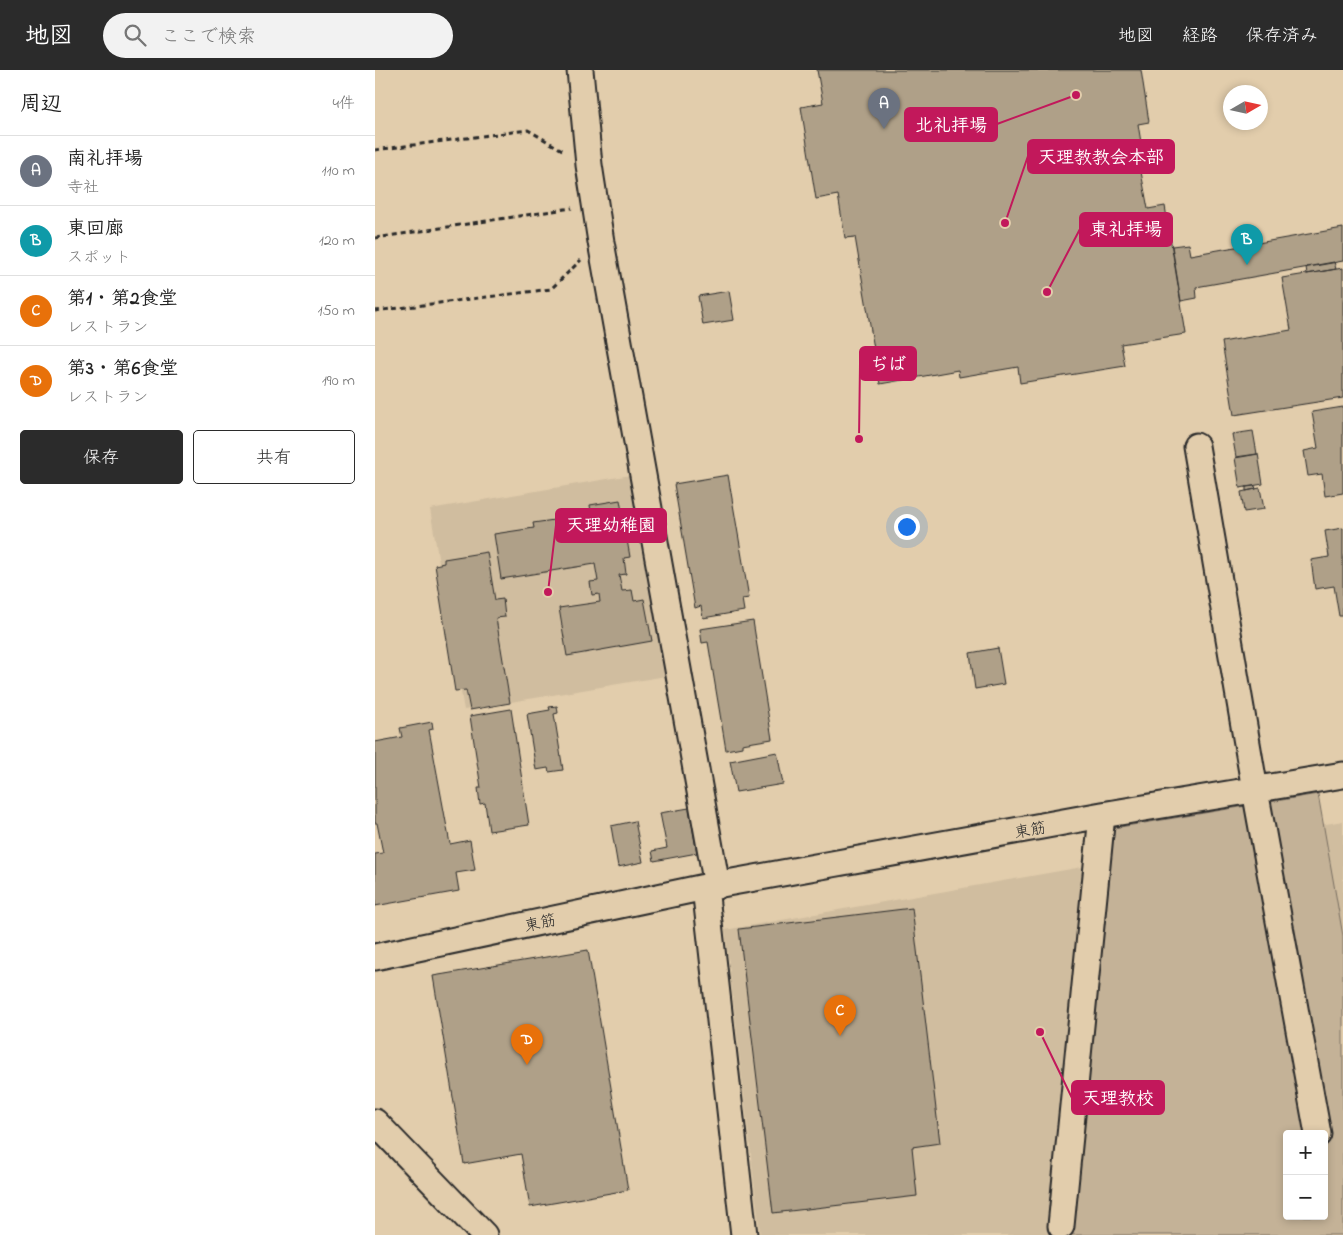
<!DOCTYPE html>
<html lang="ja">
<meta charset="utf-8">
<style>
:root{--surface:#fff;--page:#f2f2f2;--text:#222;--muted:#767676;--line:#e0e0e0;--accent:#2b2b2b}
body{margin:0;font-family:"Indie Flower","Klee One",sans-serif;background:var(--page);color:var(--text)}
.controls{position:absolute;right:15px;bottom:15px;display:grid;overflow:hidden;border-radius:5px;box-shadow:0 2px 8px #0003}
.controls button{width:45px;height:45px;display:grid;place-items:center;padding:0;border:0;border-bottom:1px solid var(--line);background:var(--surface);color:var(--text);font:25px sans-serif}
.compass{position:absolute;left:848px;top:15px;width:45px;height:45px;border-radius:50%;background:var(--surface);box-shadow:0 2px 8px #0003;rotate:81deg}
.you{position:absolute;left:531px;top:456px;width:18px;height:18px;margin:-12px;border:4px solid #fff;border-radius:50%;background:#1a73e8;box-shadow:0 0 0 8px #1a73e833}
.badge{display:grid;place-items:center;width:32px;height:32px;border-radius:50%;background:var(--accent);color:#fff;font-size:16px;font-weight:700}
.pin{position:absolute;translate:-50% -41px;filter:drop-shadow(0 1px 2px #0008)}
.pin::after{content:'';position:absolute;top:26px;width:18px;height:15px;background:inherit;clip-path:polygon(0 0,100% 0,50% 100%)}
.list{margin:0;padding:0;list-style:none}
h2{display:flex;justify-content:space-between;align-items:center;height:65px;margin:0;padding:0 20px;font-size:21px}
h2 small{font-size:16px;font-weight:400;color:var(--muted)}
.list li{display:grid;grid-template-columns:32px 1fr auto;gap:15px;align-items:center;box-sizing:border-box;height:70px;padding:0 20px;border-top:1px solid var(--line)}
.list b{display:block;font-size:19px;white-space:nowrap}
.list p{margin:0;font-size:16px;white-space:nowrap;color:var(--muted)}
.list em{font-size:16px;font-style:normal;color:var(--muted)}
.actions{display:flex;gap:10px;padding:15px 20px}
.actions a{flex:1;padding:11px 0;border:1px solid var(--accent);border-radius:5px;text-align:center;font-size:18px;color:var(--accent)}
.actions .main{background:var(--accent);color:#fff}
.icon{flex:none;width:28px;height:28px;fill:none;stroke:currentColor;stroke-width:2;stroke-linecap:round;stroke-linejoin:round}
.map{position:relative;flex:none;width:968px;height:1165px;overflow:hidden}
header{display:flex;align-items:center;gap:30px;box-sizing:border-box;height:70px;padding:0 25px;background:var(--accent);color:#fff}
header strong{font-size:24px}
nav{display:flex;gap:28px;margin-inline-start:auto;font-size:18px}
.search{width:350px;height:45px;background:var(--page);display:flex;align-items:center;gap:12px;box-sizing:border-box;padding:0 18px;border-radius:28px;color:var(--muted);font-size:19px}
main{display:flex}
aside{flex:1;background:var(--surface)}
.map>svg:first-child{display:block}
</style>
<header>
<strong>地図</strong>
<div class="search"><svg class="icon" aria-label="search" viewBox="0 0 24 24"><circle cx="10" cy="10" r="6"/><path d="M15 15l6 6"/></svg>ここで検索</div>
<nav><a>地図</a><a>経路</a><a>保存済み</a></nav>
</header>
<main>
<aside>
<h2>周辺<small>4件</small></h2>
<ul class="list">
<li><span class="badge" style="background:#6b7280">A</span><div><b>南礼拝場</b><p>寺社</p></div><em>110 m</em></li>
<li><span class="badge" style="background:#0f9aa8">B</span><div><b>東回廊</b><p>スポット</p></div><em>120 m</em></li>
<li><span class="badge" style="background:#e8710a">C</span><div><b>第1・第2食堂</b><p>レストラン</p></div><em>150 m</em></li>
<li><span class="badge" style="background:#e8710a">D</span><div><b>第3・第6食堂</b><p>レストラン</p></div><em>190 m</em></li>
</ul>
<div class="actions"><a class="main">保存</a><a>共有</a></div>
</aside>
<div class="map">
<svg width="968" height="1165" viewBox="0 0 968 1165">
<rect width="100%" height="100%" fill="#e2cdac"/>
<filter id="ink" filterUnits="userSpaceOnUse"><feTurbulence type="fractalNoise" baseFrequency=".02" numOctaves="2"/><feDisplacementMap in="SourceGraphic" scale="10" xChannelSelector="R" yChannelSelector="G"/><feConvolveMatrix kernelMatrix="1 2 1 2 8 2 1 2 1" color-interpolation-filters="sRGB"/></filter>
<g filter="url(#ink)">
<path fill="#d0bd9f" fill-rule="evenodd" d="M256,405L291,606L89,640L55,439Z
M968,751V1165H385L350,860ZM912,1064H949V1146H912Z"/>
<path fill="#c4b297" stroke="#786e61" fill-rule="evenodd" d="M943,724L968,866V1165H693L733,759ZM912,1064H949V1146H912Z"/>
<path fill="#afa088" stroke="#2b2b2b" d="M442,0H766L774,52L763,54L768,85L763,86L773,139L790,136L811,264L746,274L750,296L645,313L643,297L584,307L583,300L505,314L480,167L470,168L463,125L441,129L426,37L448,33Z
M968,158V191L821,217L822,228L806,231L797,176L813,174L815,185Z
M959,192L961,199L932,204L931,197Z
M968,198V328L859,345L847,272L916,260L907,208Z
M354,221L359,250L328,255L323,226Z
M968,337V423L950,426L947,404L933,406L929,381L943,378L937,342Z
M878,361L882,384L861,387L857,364Z
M883,384L888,414L865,418L860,388Z
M353,405L374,528L367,529L369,541L328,548L326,536L320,538L299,414Z
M880,416L881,419L871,421V417Z
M885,418L889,439L869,442L866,422Z
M245,430L255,487L249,488L251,504L244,505L247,521L257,520L259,531L269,529L277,571L192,586L184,538L225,532L224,524L217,525L215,512L223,511L220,494L126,509L119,464L159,458L158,453L179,450L180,454L210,449L209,443L216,442L215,435Z
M968,458V546H964L959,516L940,519L936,490L954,487L950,461Z
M112,482L120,530L128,529L130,547L121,548L135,633L95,640L91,620L80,621L60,495L69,493V489Z
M378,551L397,669L367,674V677L351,680L333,572L327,573L325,559Z
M623,578L629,614L600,619L595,583Z
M182,636L183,643L179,644L188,700L174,702L173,698L161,700L152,644L175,640L174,637Z
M136,639L154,755L114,761L110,733L105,734L103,718H106L95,646Z
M57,652L58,659L54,660L75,774L95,770L100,800L81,803L84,821L0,836V784L8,783L2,753H0V672L27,667L25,658Z
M402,682L408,714L361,722L355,691Z
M314,738L322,783L279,791L277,781L292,778L285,743Z
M260,751L268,792L243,797L236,756Z
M537,838L565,1073L537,1077L542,1126L398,1143L364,859Z
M213,880L253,1120L155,1137L146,1084L89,1094L58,906Z"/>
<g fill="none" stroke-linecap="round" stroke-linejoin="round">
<g stroke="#2b2b2b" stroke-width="29">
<path id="minor" d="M205,0L214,95L226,172L342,816
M821,376L880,720L943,1064
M330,817L369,1165
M0,887L330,817L727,745L968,705
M0,1052L109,1165
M686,1156L727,745"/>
</g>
<path stroke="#2b2b2b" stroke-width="3" stroke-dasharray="5 4" stroke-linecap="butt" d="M0,80L153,60L189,81
M0,168L197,138
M0,241L176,219L206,190"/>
<use href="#minor" stroke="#e2cdac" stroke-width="25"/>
</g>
</g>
<g text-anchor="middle" stroke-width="4" stroke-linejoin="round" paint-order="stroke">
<g font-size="16" fill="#2b2b2b" stroke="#e2cdac">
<text transform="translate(655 759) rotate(-10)" y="6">東筋</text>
<text transform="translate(165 852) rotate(-12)" y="6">東筋</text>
</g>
</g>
<path fill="none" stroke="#c2185b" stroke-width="2" d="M701 25L622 54M630 153L653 86M672 222L705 159M484 369L485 294M173 522L181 455M665 962L697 1028"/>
<g fill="#c2185b" stroke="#e2cdac" stroke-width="2">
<circle cx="701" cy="25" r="5"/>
<circle cx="630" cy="153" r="5"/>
<circle cx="672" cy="222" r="5"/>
<circle cx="484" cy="369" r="5"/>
<circle cx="173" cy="522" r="5"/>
<circle cx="665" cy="962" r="5"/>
</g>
<g fill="#c2185b" stroke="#c2185b" stroke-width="2">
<rect x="530" y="38" width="92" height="33" rx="5"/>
<rect x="653" y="70" width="146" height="33" rx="5"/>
<rect x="705" y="143" width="92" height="33" rx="5"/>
<rect x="485" y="277" width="56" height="33" rx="5"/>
<rect x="181" y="439" width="110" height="33" rx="5"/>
<rect x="697" y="1011" width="92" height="33" rx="5"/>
</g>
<g font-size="18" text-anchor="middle" font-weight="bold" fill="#fff">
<text x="576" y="61">北礼拝場</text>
<text x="726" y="93">天理教教会本部</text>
<text x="751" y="165">東礼拝場</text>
<text x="513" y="300">ぢば</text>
<text x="236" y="461">天理幼稚園</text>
<text x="743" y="1034">天理教校</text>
</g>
</svg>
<div class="controls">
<button>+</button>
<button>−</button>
</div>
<svg class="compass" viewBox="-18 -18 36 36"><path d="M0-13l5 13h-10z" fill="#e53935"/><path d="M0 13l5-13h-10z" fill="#767676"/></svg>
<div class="you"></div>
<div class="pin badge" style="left:509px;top:59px;background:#6b7280">A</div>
<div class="pin badge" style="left:872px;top:195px;background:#0f9aa8">B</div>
<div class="pin badge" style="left:465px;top:966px;background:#e8710a">C</div>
<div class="pin badge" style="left:152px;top:995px;background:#e8710a">D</div>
</div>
</main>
